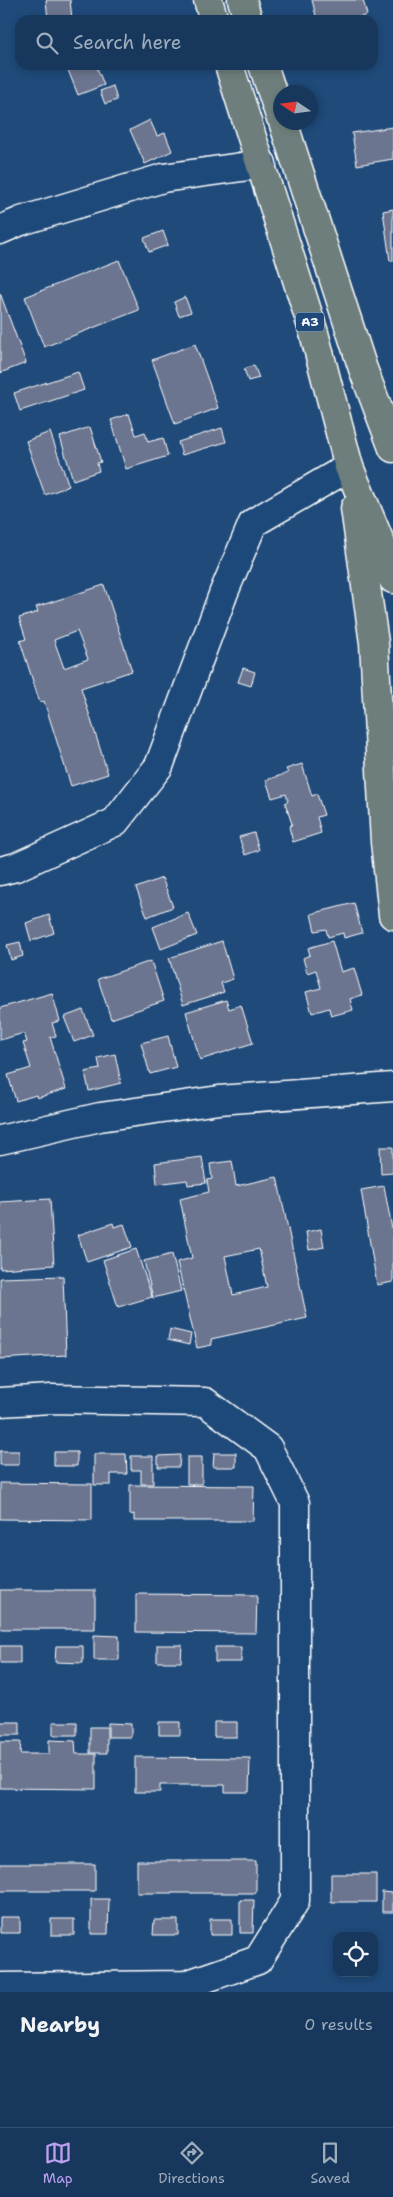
<!DOCTYPE html>
<style>
:root{--surface:#17385c;--page:#244365;--text:#f1f3f6;--muted:#9eacbb;--line:#365272;--accent:#bca0f2}
body{margin:0;font-family:"Shantell Sans",sans-serif;background:var(--page);color:var(--text)}
.controls{position:absolute;right:15px;bottom:15px;display:grid;overflow:hidden;border-radius:10px;box-shadow:0 2px 8px #0003}
.controls button{width:45px;height:45px;display:grid;place-items:center;padding:0;border:0;border-bottom:1px solid var(--line);background:var(--surface);color:var(--text);font:25px sans-serif}
.compass{position:absolute;left:273px;top:85px;width:45px;height:45px;border-radius:50%;background:var(--surface);box-shadow:0 2px 8px #0003;rotate:283deg}
.list{margin:0;padding:0;list-style:none}
h2{display:flex;justify-content:space-between;align-items:center;height:65px;margin:0;padding:0 20px;font-size:21px}
h2 small{font-size:16px;font-weight:400;color:var(--muted)}
.icon{flex:none;width:28px;height:28px;fill:none;stroke:currentColor;stroke-width:2;stroke-linecap:round;stroke-linejoin:round}
.map{position:relative;flex:none;width:393px;height:1992px;overflow:hidden}
.search{position:absolute;background:var(--surface);box-shadow:0 2px 8px #0003;left:15px;right:15px;top:15px;height:55px;display:flex;align-items:center;gap:12px;box-sizing:border-box;padding:0 18px;border-radius:15px;color:var(--muted);font-size:19px}
.sheet{height:135px;background:var(--surface)}
nav{display:flex;justify-content:space-around;align-items:center;box-sizing:border-box;height:70px;border-top:1px solid var(--line);background:var(--surface);font-size:14px;color:var(--muted)}
nav a{display:grid;justify-items:center;gap:2px}
nav .on{color:var(--accent)}
.map>svg:first-child{display:block}
</style>
<div class="map">
<svg width="393" height="1992" viewBox="0 0 393 1992">
<rect width="100%" height="100%" fill="#1f4a7a"/>
<filter id="ink" filterUnits="userSpaceOnUse"><feTurbulence type="fractalNoise" baseFrequency=".02" numOctaves="2"/><feDisplacementMap in="SourceGraphic" scale="10" xChannelSelector="R" yChannelSelector="G"/><feConvolveMatrix kernelMatrix="1 2 1 2 8 2 1 2 1" color-interpolation-filters="sRGB"/></filter>
<g filter="url(#ink)">
<path fill="#6c748f" stroke="#fff" fill-rule="evenodd" d="M46,0H70L72,19L48,20Z
M312,0H363L367,15L349,20H317Z
M66,65H96L104,85L78,95Z
M113,86L117,100L105,104L100,91Z
M150,120L157,136L165,133L172,151L145,164L130,130Z
M393,127V159L357,165L352,133Z
M393,209V261H390L383,211Z
M163,231L168,245L149,252L144,238Z
M119,260L139,310L44,347L25,297Z
M0,293L26,363L0,373Z
M185,297L191,312L179,316L174,302Z
M195,344L218,408L175,424L152,360Z
M254,365L259,378L248,381L244,369Z
M78,372L84,390L20,411L14,393Z
M129,414L136,435L145,432L148,442L163,438L168,456L126,469L111,420Z
M90,427L101,462L97,463L99,471L73,480L60,437Z
M222,428L226,442L182,455L178,442Z
M50,432L69,486L45,495L26,441Z
M104,585L132,671L81,688L108,774L71,786L44,701L40,703L20,641L26,639L19,618L38,612L36,607ZM77,631L88,659L64,668L54,640Z
M243,668L255,672L251,686L238,682Z
M302,764L312,796L317,794L324,815L317,817L321,833L293,842L289,827L292,824L285,803L288,801L286,794L272,798L266,780L288,773L286,769Z
M254,833L259,850L245,855L239,837Z
M162,878L173,907L147,917L136,888Z
M354,903L362,933L344,938L343,933L328,937L326,929L315,931L311,914Z
M188,913L197,935L161,949L153,927Z
M49,915L54,933L31,941L26,923Z
M222,941L233,979L221,983L224,992L183,1005L169,958Z
M332,941L341,972L354,968L362,995L350,999L353,1010L331,1016L329,1008L312,1013L306,992L321,988L316,970L307,973L303,958L310,955L308,948Z
M20,942L23,956L11,960L7,945Z
M151,961L164,1001L111,1019L98,979Z
M52,993L60,1021L52,1023L56,1036L50,1037L66,1089L37,1098L36,1095L16,1101L8,1075L31,1068L23,1043L27,1042L24,1033L0,1040V1008Z
M226,1000L229,1009L241,1005L253,1043L200,1060L186,1012Z
M83,1010L93,1035L74,1042L64,1017Z
M168,1036L176,1067L150,1074L141,1043Z
M115,1054L121,1083L89,1091L85,1072L100,1069L98,1058Z
M380,1147H393V1173L381,1174Z
M202,1157L206,1183L188,1185L187,1180L157,1184L155,1163Z
M232,1161L236,1186L277,1177L307,1318L211,1339L212,1345L197,1348L177,1262L192,1258L180,1199L209,1192L207,1180L212,1179L210,1164ZM259,1249L267,1287L233,1295L225,1256Z
M384,1186L393,1234V1282L377,1285L361,1190Z
M50,1199L54,1265L0,1269V1202Z
M113,1223L114,1227L124,1224L132,1247L87,1262L78,1235Z
M321,1229L324,1247L309,1250L306,1232Z
M136,1249L152,1297L118,1307L103,1260Z
M172,1254L181,1291L153,1298L144,1261Z
M63,1276L66,1355L0,1359V1278Z
M170,1329L191,1334L189,1345L168,1340Z
M0,1451H19V1465H0Z
M54,1452H77V1466H54Z
M214,1453H236V1467H213Z
M94,1454H126L127,1474H111V1485H94Z
M180,1455L179,1467H158V1456Z
M131,1456H153V1484H141V1470H131Z
M187,1457H202V1484H187Z
M0,1483L92,1484V1520L0,1519Z
M130,1485L254,1486L253,1521H134V1514L130,1515Z
M0,1590H95V1629H0Z
M136,1594L257,1595L256,1633L136,1632Z
M94,1635L119,1636V1660H94Z
M157,1645H182L181,1662H157Z
M0,1646H20V1663H0Z
M56,1646H83V1663L55,1662Z
M215,1647H241V1662H215Z
M0,1722H20V1735H0Z
M53,1722H77V1735H53Z
M159,1722H180V1735H159Z
M214,1722H237V1737H214Z
M108,1723L131,1724V1737H108Z
M90,1727H107V1753H90Z
M49,1740L75,1741L76,1754H96V1789L0,1788V1742H21L20,1754H49Z
M135,1757L250,1758L249,1792H225V1785H160V1792H135Z
M137,1861H256V1893H137Z
M0,1864H95V1891H0Z
M331,1874H376V1902H331Z
M382,1892L393,1893V1912H382Z
M91,1899H109L108,1934H91Z
M240,1900H254L253,1933H240Z
M0,1917H20V1933H0Z
M51,1919H74V1935H51Z
M210,1919H232V1935H210Z
M154,1920H178V1935H153Z"/>
<g fill="none" stroke-linecap="round" stroke-linejoin="round">
<g stroke="#fff" stroke-width="31">
<path id="street" d="M0,230L21,221L163,178L262,164
M0,871L16,867L115,822L159,766L224,592L253,523L349,467
M0,1140L100,1117L219,1100L393,1087
M0,1402L51,1399L205,1402L268,1448L295,1503V1901L258,1960L186,1985L0,1987"/>
</g>
<g stroke="#fff" stroke-width="31">
<path id="highway" d="M208,0L214,20
M242,0L248,20
M229,65L314,333L349,467L388,561L393,579
M263,65L280,116
M283,122L363,369L393,448
M355,508L374,643L385,842L393,915"/>
</g>
<use href="#street" stroke="#1f4a7a" stroke-width="28"/>
<use href="#highway" stroke="#6d7e7c" stroke-width="28"/>
</g>
</g>
<g text-anchor="middle" stroke-width="4" stroke-linejoin="round" paint-order="stroke">
<rect fill="#1f4a7a" stroke="#bcc9d7" stroke-width="1" x="296" y="312.5" width="28" height="19" rx="4"/>
<g font-size="12" font-weight="bold" fill="#fff">
<text x="310" y="326">A3</text>
</g>
</g>
</svg>
<div class="controls">
<button><svg class="icon" aria-label="locate" viewBox="0 0 24 24"><circle cx="12" cy="12" r="6"/><path d="M12 2v4M12 18v4M2 12h4M18 12h4"/></svg></button>
</div>
<svg class="compass" viewBox="-18 -18 36 36"><path d="M0-13l5 13h-10z" fill="#e53935"/><path d="M0 13l5-13h-10z" fill="#9eacbb"/></svg>
<div class="search"><svg class="icon" aria-label="search" viewBox="0 0 24 24"><circle cx="10" cy="10" r="6"/><path d="M15 15l6 6"/></svg>Search here</div>
</div>
<section class="sheet">
<h2>Nearby<small>0 results</small></h2>
<ul class="list">
</ul>
</section>
<nav>
<a class="on"><svg class="icon" aria-label="map" viewBox="0 0 24 24"><path d="M3 6l6-2 6 2 6-2v14l-6 2-6-2-6 2zM9 4v14M15 6v14"/></svg>Map</a>
<a><svg class="icon" aria-label="directions" viewBox="0 0 24 24"><path d="M12 3l9 9-9 9-9-9zM9 14v-3h6M13 9l2 2-2 2"/></svg>Directions</a>
<a><svg class="icon" aria-label="saved" viewBox="0 0 24 24"><path d="M7 4h10v16l-5-4-5 4z"/></svg>Saved</a>
</nav>
